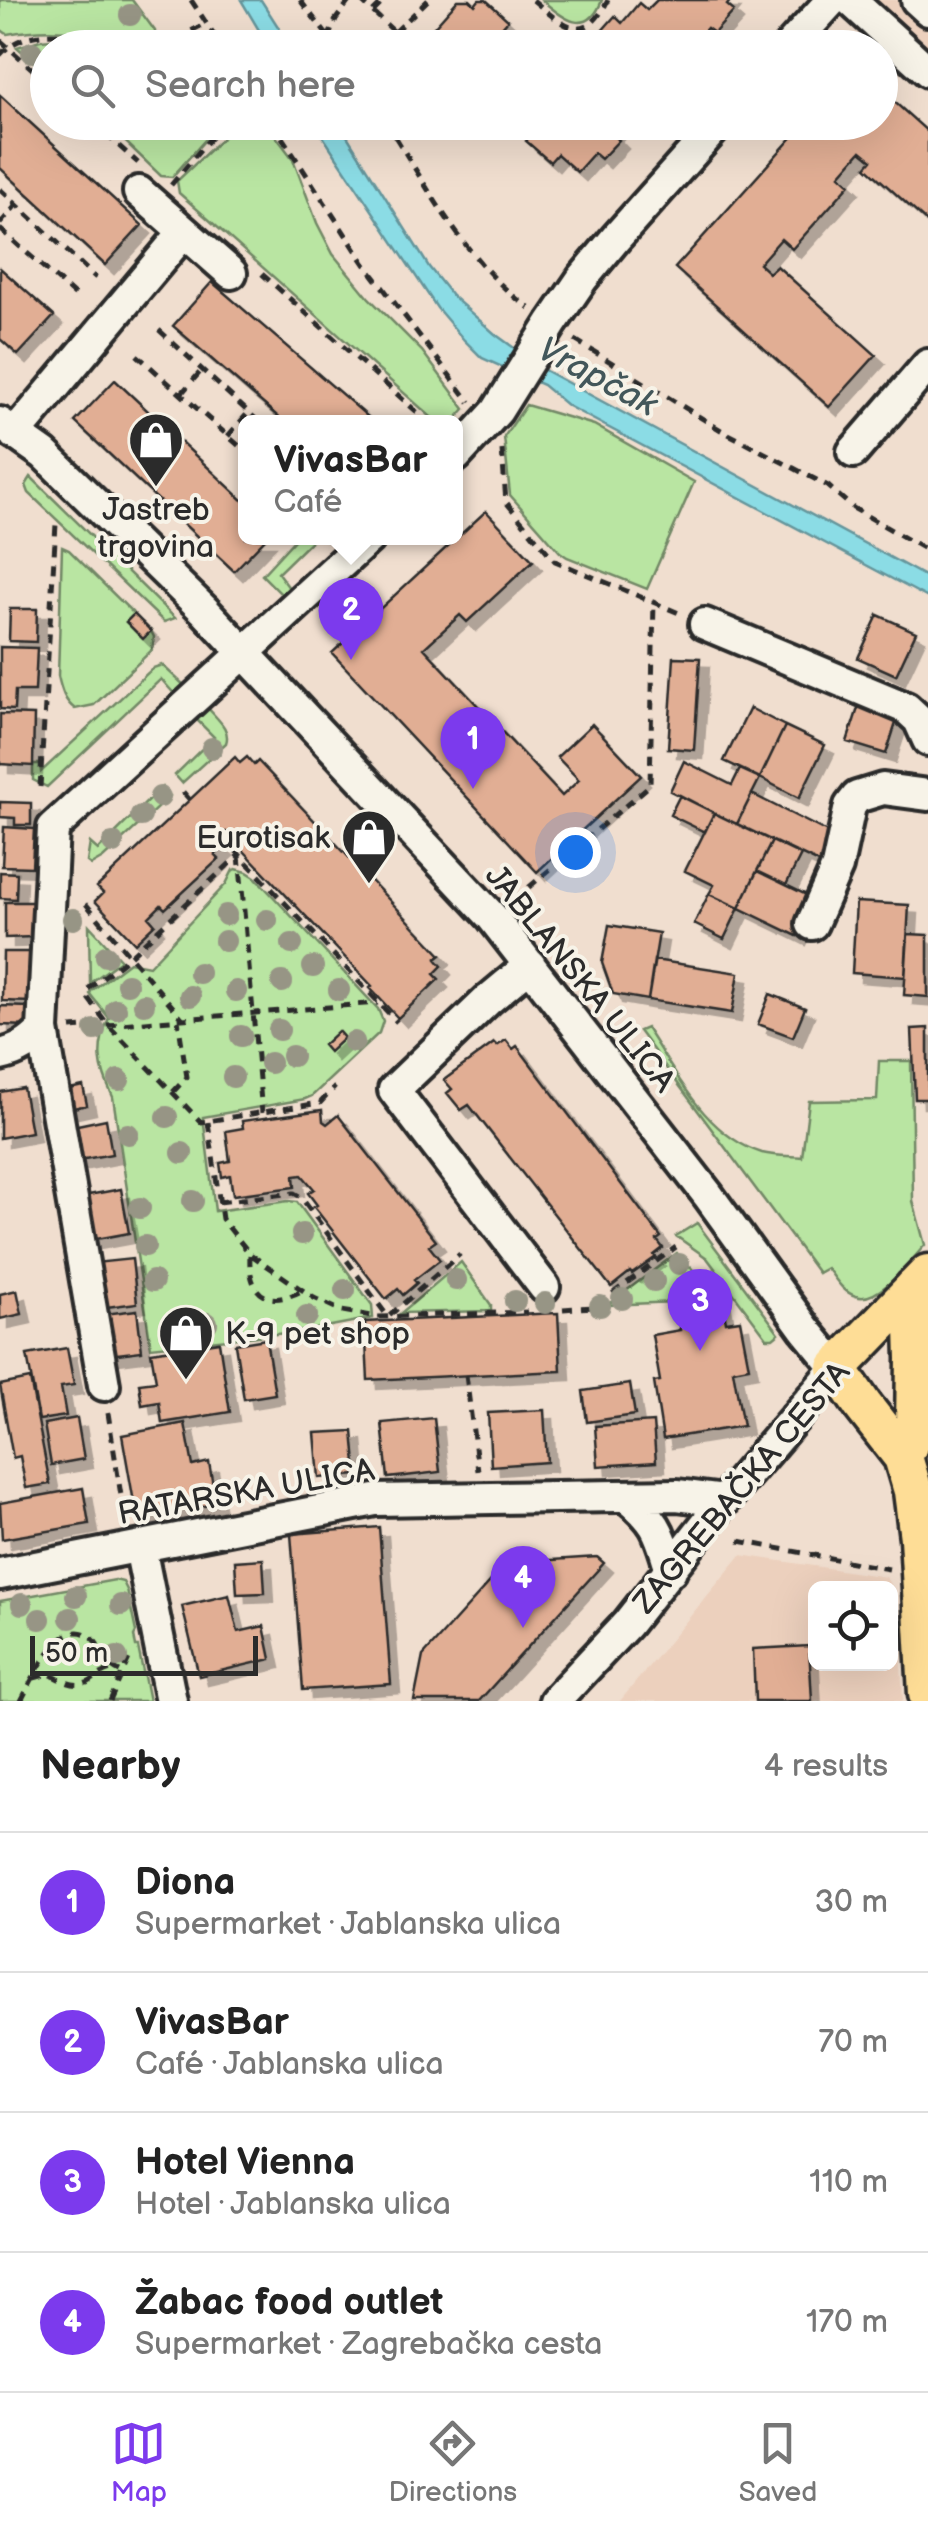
<!DOCTYPE html>
<meta charset="utf-8">
<style>
:root{--surface:#fff;--page:#f2f2f2;--text:#222;--muted:#767676;--line:#e0e0e0;--accent:#7c3aed}
body{margin:0;font-family:"Balsamiq Sans",sans-serif;background:var(--page);color:var(--text)}
.controls{position:absolute;right:30px;bottom:30px;display:grid;overflow:hidden;border-radius:15px;box-shadow:0 10px 40px #0002}
.controls button{width:90px;height:90px;display:grid;place-items:center;padding:0;border:0;border-bottom:2px solid var(--line);background:var(--surface);color:var(--text);font:50px sans-serif}
.scale{position:absolute;left:30px;bottom:25px;width:228px;box-sizing:border-box;padding-left:10px;border:5px solid #2b2b2b;border-top:0;font-size:28px;line-height:35px;white-space:nowrap;color:#2b2b2b;-webkit-text-stroke:8px #f7f3e8;paint-order:stroke}
.you{position:absolute;left:575px;top:852px;width:35px;height:35px;margin:-25px;border:8px solid #fff;border-radius:50%;background:#1a73e8;box-shadow:0 0 0 15px #1a73e833}
.badge{display:grid;place-items:center;width:65px;height:65px;border-radius:50%;background:var(--accent);color:#fff;font-size:32px;font-weight:700}
.pin{position:absolute;translate:-50% -82px;filter:drop-shadow(0 2px 5px #0008)}
.pin::after{content:'';position:absolute;top:52px;width:35px;height:30px;background:inherit;clip-path:polygon(0 0,100% 0,50% 100%)}
.popup{position:absolute;left:238px;top:415px;width:225px;height:130px;box-sizing:border-box;display:grid;place-content:center;border-radius:15px;background:var(--surface);filter:drop-shadow(0 2px 8px #0005);font-size:32px;white-space:nowrap;color:var(--muted)}
.popup b{font-size:38px;color:var(--text)}
.popup::after{content:'';position:absolute;left:50%;top:100%;margin-left:-20px;border:20px solid transparent;border-top-color:var(--surface)}
.list{margin:0;padding:0;list-style:none}
h2{display:flex;justify-content:space-between;align-items:center;height:130px;margin:0;padding:0 40px;font-size:42px}
h2 small{font-size:32px;font-weight:400;color:var(--muted)}
.list li{display:grid;grid-template-columns:65px 1fr auto;gap:30px;align-items:center;box-sizing:border-box;height:140px;padding:0 40px;border-top:2px solid var(--line)}
.list b{display:block;font-size:38px;white-space:nowrap}
.list p{margin:0;font-size:32px;white-space:nowrap;color:var(--muted)}
.list em{font-size:32px;font-style:normal;color:var(--muted)}
.icon{flex:none;width:55px;height:55px;fill:none;stroke:currentColor;stroke-width:2;stroke-linecap:round;stroke-linejoin:round}
.map{position:relative;flex:none;width:928px;height:1701px;overflow:hidden}
.search{position:absolute;background:var(--surface);box-shadow:0 10px 40px #0002;left:30px;right:30px;top:30px;height:110px;display:flex;align-items:center;gap:25px;box-sizing:border-box;padding:0 35px;border-radius:55px;color:var(--muted);font-size:38px}
.sheet{height:690px;background:var(--surface)}
nav{display:flex;justify-content:space-around;align-items:center;box-sizing:border-box;height:140px;border-top:2px solid var(--line);background:var(--surface);font-size:28px;color:var(--muted)}
nav a{display:grid;justify-items:center;gap:5px}
nav .on{color:var(--accent)}
.map>svg:first-child{display:block}
</style>
<div class="map">
<svg width="928" height="1701" viewBox="0 0 928 1701">
<defs>
<filter id="shadow"><feDropShadow dx="9" dy="9" stdDeviation="0" flood-color="#0004"/></filter>
</defs>
<rect width="100%" height="100%" fill="#f0decf"/>
<filter id="ink" filterUnits="userSpaceOnUse"><feTurbulence type="fractalNoise" baseFrequency=".01" numOctaves="2"/><feDisplacementMap in="SourceGraphic" scale="20" xChannelSelector="R" yChannelSelector="G"/><feConvolveMatrix kernelMatrix="1 2 1 2 8 2 1 2 1" color-interpolation-filters="sRGB"/></filter>
<g filter="url(#ink)">
<path fill="#ecd0bd" fill-rule="evenodd" d="M876,0H928V47Z
M741,1555L886,1577L897,1597L903,1701H620ZM816,1588H890V1664H816Z"/>
<path fill="#b9e5a2" stroke="#728866" stroke-width="2.5" d="M0,0H132L155,31V42C133,50 101,36 78,32C54,29 30,30 7,34L0,29Z
M542,0H602C588,39 562,18 542,0Z
M53,39L101,47L48,48L47,74L17,47L40,40Z
M106,123H220L172,177L161,176Z
M238,123H266L293,159L317,223L333,254L369,298L422,351L465,409L455,420L440,422L431,417L179,193L177,181Z
M526,405L594,425L694,482L647,589L567,557L560,552L510,495L504,437Z
M31,477L175,618L164,622L29,493L26,485Z
M296,538H314L278,573L292,592L284,597L262,575Z
M62,547L69,550L134,614L126,622L142,638L151,631L154,637L152,650L94,705L75,709C64,701 61,689 58,676Z
M162,665L186,687L178,698L161,679L47,787L33,780V764H40L41,772L153,668Z
M208,708C217,719 231,729 226,743L182,783L175,775L214,737L196,719Z
M162,787L170,796L103,858L91,865L87,862L90,843L98,850Z
M236,869L247,872L255,877L378,1009L383,1021L379,1033L312,1096L305,1099L203,1117L215,1211L288,1201L297,1202L372,1305L373,1318L305,1331L151,1347L113,1097C99,1068 95,1048 109,1018L90,994L91,991L129,962L149,966L226,884L233,870Z
M89,925L121,960L90,983Z
M646,1028C677,1074 705,1135 762,1153C774,1156 789,1156 802,1157L809,1101L877,1100L879,1061H911L913,1201L925,1245C911,1260 878,1305 856,1296C842,1292 835,1278 827,1268L818,1273L639,1031Z
M697,1223L779,1333L773,1338H767L707,1258L676,1236Z
M677,1253L717,1295L675,1302L607,1305Z
M461,1262L491,1305V1311L401,1313Z
M115,1580L123,1582L127,1590L136,1632L134,1636L136,1647H138L149,1701H0V1601Z"/>
<path fill="#8bdce5" stroke="#65959b" stroke-width="2.5" d="M241,0H261L291,47H269Z
M314,123H339L429,267L452,296L495,334L546,371L928,578V598L568,406L543,385L482,358L464,340L437,308Z"/>
<path fill="#e1ae94" stroke="#2b2b2b" stroke-width="2.5" filter="url(#shadow)" d="M458,0H470L475,5L479,0H486L508,20L501,28L523,48H421L418,45Z
M657,0H731L727,5L734,11L714,33L707,28L689,48H600L593,41L615,16L622,23L639,3L647,10Z
M880,89L928,132V223L866,167L872,160L861,151L840,175L850,184L792,249L781,239L759,264L769,273L777,266L876,355L829,407L675,268L806,122H880Z
M0,95L142,225L105,265L0,168Z
M521,122H622L612,133L619,140L601,159L594,153L577,172L557,154L550,162L526,141L533,133Z
M0,268L54,316L18,355L0,339Z
M212,282L374,422H284L201,350L173,326Z
M115,380L246,503V538H266L234,571L75,422Z
M486,511L533,561L467,622L460,615L424,648L562,796L579,780L557,757L592,724L641,776L537,872L332,653Z
M10,609H37L36,642L9,641Z
M134,614L151,631L143,639L126,622Z
M878,615L916,632L896,675L858,658Z
M0,647L37,648L35,691H15L14,710L0,709Z
M674,657L700,658L694,750L668,748Z
M859,705L898,717L886,754L847,742Z
M750,708L785,726L760,778L724,761Z
M0,714L34,715L33,766L0,764Z
M785,726L825,745L799,798L760,778Z
M235,757L240,763L247,757L254,765L258,761L441,955L436,959L442,966L434,974L439,979L398,1018L370,988L372,986L226,832L217,841L224,847L215,855L219,859L165,909L161,905L149,917L155,924L135,943L95,901L103,893L97,887Z
M684,761L732,785L740,769L760,778L737,824L670,791Z
M752,794L833,835L819,863L737,824Z
M680,795L714,813L705,832L670,815Z
M0,802L31,803V825H15V818L0,817Z
M714,813L772,841L739,908L709,894L714,885L685,871Z
M4,827L34,829L32,867L2,866Z
M772,841L801,855L786,885L757,871Z
M757,871L815,899L797,936L739,908Z
M0,872L17,873L16,899L0,898Z
M709,894L739,908L724,939L694,924Z
M5,902H34V937L5,938Z
M856,902L909,905L905,977L852,973Z
M609,925L659,933L648,1000L613,994L602,963Z
M908,934L928,935V997L904,995Z
M3,952H32V1002L2,1001Z
M654,960L739,973L732,1013L648,1000Z
M770,994L805,1008L793,1037L758,1024Z
M0,1006L29,1007V1026L0,1025Z
M928,1028V1099H915L912,1029Z
M338,1031L344,1038L329,1052L323,1045Z
M506,1040L513,1049L517,1046L661,1237L657,1240L663,1248L654,1255L656,1257L632,1274L630,1272L611,1287L469,1105L461,1110L447,1093L452,1089L444,1080L494,1043L497,1046Z
M83,1086L87,1105L69,1109L65,1090Z
M23,1088L31,1132L0,1138V1092Z
M322,1110L323,1121L327,1124L338,1115L436,1241L429,1246L440,1260L414,1280L417,1283L403,1295L398,1289L386,1299L314,1207L317,1205L308,1193L314,1189L302,1175L294,1176L295,1187L233,1195L230,1175L222,1177L220,1163L230,1161L226,1131L243,1128L242,1121Z
M106,1119L112,1154L74,1161L68,1127Z
M121,1189L129,1233L91,1240L83,1196Z
M132,1259L137,1303L99,1308L94,1263Z
M17,1290L22,1314L0,1319V1294Z
M721,1294L726,1322L740,1320L749,1367L733,1370L743,1426L663,1439L654,1382L660,1381L652,1335L680,1330L675,1302Z
M137,1310L142,1351L109,1355L104,1314Z
M558,1313L561,1371L368,1380L365,1322Z
M266,1339L275,1394L244,1399L235,1344Z
M219,1342L230,1412L162,1423L159,1402L142,1405L139,1383L156,1381L151,1352Z
M67,1348L74,1385L61,1387L66,1416L39,1420L27,1355Z
M30,1379L50,1484L26,1488L20,1456L13,1458L0,1385Z
M630,1384L635,1415L587,1422L583,1391Z
M544,1410L547,1462L491,1466L488,1413Z
M77,1418L84,1459L51,1465L44,1424Z
M434,1418L440,1472L388,1478L382,1423Z
M653,1422L656,1462L598,1466L595,1426Z
M185,1423L193,1466L209,1462L216,1504L145,1516L135,1508L122,1435Z
M353,1431L357,1475L319,1478L315,1433Z
M83,1488L89,1524L2,1539L0,1503Z
M379,1527L391,1684L303,1690L291,1534Z
M597,1557L604,1563L479,1701H414L423,1656L507,1563Z
M263,1559L265,1593L237,1594L235,1561Z
M229,1595L238,1632L264,1626L271,1659L199,1676L182,1606Z
M809,1646L812,1701H755L753,1649Z"/>
<g fill="none" stroke-linecap="round" stroke-linejoin="round">
<g stroke="#2b2b2b" stroke-width="38">
<path id="minor" d="M850,0L928,71
M917,0L928,10
M788,48L832,0
M139,192L231,273
M0,423L44,454L204,610L492,917L708,1195L805,1329L837,1368L724,1501L627,1624L555,1701
M15,434L184,232
M853,452L928,365
M456,456L497,411L552,323L582,279L616,238L720,122
M705,624L906,708L919,720L928,740
M812,924L837,867L850,806L857,797L883,789L928,795
M530,965L488,1000L394,1090L544,1287
M0,1055C19,1051 30,1043 43,1030
M104,1385L43,1030L53,828L369,538
M626,1496C659,1523 659,1532 671,1570
M140,1547L171,1701
M0,1574L375,1500L677,1495L724,1501"/>
</g>
<g stroke="#2b2b2b" stroke-width="45">
<path id="major" d="M928,1274L837,1368L863,1406L903,1457L913,1491L919,1538L928,1694
M903,1457L915,1429L916,1359L914,1288"/>
</g>
<path stroke="#2b2b2b" stroke-width="5" stroke-dasharray="10 8" stroke-linecap="butt" d="M191,0L223,48
M300,0L337,48
M360,0L401,38L405,48
M533,0C564,26 584,48 608,0
M373,12L385,0
M395,32L428,0
M0,40L48,83
M160,48L206,23
M311,48L329,36L336,19L350,0
M0,55C32,18 94,40 135,48
M92,122L138,163
M272,122L365,264L470,402
M386,122C427,186 466,263 529,308
M171,185L224,122
M0,189L96,278
M0,224L17,204
M0,229L78,298
M262,274L417,412
M159,330L259,422
M575,340L721,430L828,486L853,508L928,551
M137,355L246,452
M181,394L202,370
M228,436L248,413
M502,450L506,502L555,561L679,613
M40,787L56,524
M183,792L190,800
M222,836L397,1022
M239,855L262,1113
M515,899L650,785L654,601
M86,904L183,1019
M88,989L130,956L239,855
M88,998L109,1026L201,1122L320,1103L335,1087
M71,1028L378,1003
M173,1092L187,1077L178,1020
M208,1122L222,1219L250,1254L314,1298L342,1311L378,1317L527,1312
M219,1202L294,1193L301,1197L388,1317L460,1254
M250,1255C248,1293 266,1310 303,1290
M563,1309L594,1307L676,1247
M466,1375L478,1471
M108,1413L125,1521
M739,1541L889,1569
M34,1678L49,1674C62,1680 74,1689 89,1682C97,1677 102,1672 111,1670
M21,1701C32,1681 60,1613 91,1637C106,1650 97,1662 122,1673
M110,1701L130,1656"/>
<use href="#minor" stroke="#f7f3e8" stroke-width="30"/>
<use href="#major" stroke="#fedd96" stroke-width="38"/>
</g>
<g fill="#979585">
<circle cx="130" cy="15" r="11"/>
<circle cx="32" cy="52" r="11"/>
<circle cx="212" cy="748" r="11"/>
<circle cx="160" cy="797" r="11"/>
<circle cx="141" cy="816" r="11"/>
<circle cx="113" cy="843" r="11"/>
<circle cx="226" cy="915" r="11"/>
<circle cx="73" cy="919" r="11"/>
<circle cx="267" cy="920" r="11"/>
<circle cx="225" cy="941" r="11"/>
<circle cx="292" cy="944" r="11"/>
<circle cx="106" cy="956" r="11"/>
<circle cx="313" cy="967" r="11"/>
<circle cx="199" cy="973" r="11"/>
<circle cx="282" cy="982" r="11"/>
<circle cx="127" cy="984" r="11"/>
<circle cx="339" cy="990" r="11"/>
<circle cx="236" cy="991" r="11"/>
<circle cx="190" cy="996" r="11"/>
<circle cx="144" cy="1004" r="11"/>
<circle cx="116" cy="1009" r="11"/>
<circle cx="95" cy="1030" r="11"/>
<circle cx="279" cy="1030" r="11"/>
<circle cx="241" cy="1036" r="11"/>
<circle cx="354" cy="1042" r="11"/>
<circle cx="292" cy="1056" r="11"/>
<circle cx="270" cy="1063" r="11"/>
<circle cx="233" cy="1077" r="11"/>
<circle cx="119" cy="1080" r="11"/>
<circle cx="167" cy="1117" r="11"/>
<circle cx="128" cy="1134" r="11"/>
<circle cx="182" cy="1153" r="11"/>
<circle cx="193" cy="1201" r="11"/>
<circle cx="140" cy="1208" r="11"/>
<circle cx="302" cy="1234" r="11"/>
<circle cx="145" cy="1246" r="11"/>
<circle cx="679" cy="1264" r="11"/>
<circle cx="456" cy="1280" r="11"/>
<circle cx="153" cy="1281" r="11"/>
<circle cx="654" cy="1281" r="11"/>
<circle cx="702" cy="1284" r="11"/>
<circle cx="345" cy="1290" r="11"/>
<circle cx="622" cy="1299" r="11"/>
<circle cx="515" cy="1301" r="11"/>
<circle cx="545" cy="1303" r="11"/>
<circle cx="600" cy="1306" r="11"/>
<circle cx="307" cy="1316" r="11"/>
<circle cx="207" cy="1323" r="11"/>
<circle cx="172" cy="1331" r="11"/>
<circle cx="76" cy="1596" r="11"/>
<circle cx="22" cy="1604" r="11"/>
<circle cx="121" cy="1605" r="11"/>
<circle cx="70" cy="1618" r="11"/>
<circle cx="40" cy="1619" r="11"/>
<circle cx="117" cy="1657" r="11"/>
</g>
</g>
<defs>
<g id="shop-pin" transform="scale(2.875)"><path d="M0 17L-7.5 6A9.5 9.5 0 1 1 7.5 6Z" fill="#2b2b2b" stroke="#f7f3e8"/><path d="M-5-2.5h2.3a2.7 3.5 0 0 1 5.4 0H5L5.5 6h-11ZM-1.5-2.5h3a1.5 2.3 0 0 0-3 0Z" fill="#fff"/></g>
</defs>
<g fill-rule="evenodd">
<use href="#shop-pin" x="156" y="440"/>
<use href="#shop-pin" x="369" y="837"/>
<use href="#shop-pin" x="186" y="1333"/>
</g>
<g text-anchor="middle" stroke-width="8" stroke-linejoin="round" paint-order="stroke">
<g font-size="32" fill="#2b2b2b" stroke="#f7f3e8">
<text x="156" y="520">Jastreb<tspan x="156" dy="37">trgovina</tspan></text>
<text x="330" y="848" text-anchor="end">Eurotisak</text>
<text x="225" y="1344" text-anchor="start">K-9 pet shop</text>
</g>
<g font-size="32" fill="#2b2b2b" stroke="#f7f3e8">
<text transform="translate(581 978) rotate(51)" y="11">JABLANSKA ULICA</text>
<text transform="translate(741 1487) rotate(-50)" y="11">ZAGREBAČKA CESTA</text>
<text transform="translate(246 1491) rotate(-10)" y="11">RATARSKA ULICA</text>
</g>
<g font-size="35" font-style="italic" fill="#43575a" stroke="#f7f3e8">
<text transform="translate(598 376) rotate(28)" y="12">Vrapčak</text>
</g>
</g>
</svg>
<div class="controls">
<button><svg class="icon" aria-label="locate" viewBox="0 0 24 24"><circle cx="12" cy="12" r="6"/><path d="M12 2v4M12 18v4M2 12h4M18 12h4"/></svg></button>
</div>
<div class="scale">50 m</div>
<div class="you"></div>
<div class="pin badge" style="left:473px;top:789px">1</div>
<div class="pin badge" style="left:351px;top:660px">2</div>
<div class="popup"><b>VivasBar</b>Café</div>
<div class="pin badge" style="left:700px;top:1351px">3</div>
<div class="pin badge" style="left:523px;top:1628px">4</div>
<div class="search"><svg class="icon" aria-label="search" viewBox="0 0 24 24"><circle cx="10" cy="10" r="6"/><path d="M15 15l6 6"/></svg>Search here</div>
</div>
<section class="sheet">
<h2>Nearby<small>4 results</small></h2>
<ul class="list">
<li><span class="badge">1</span><div><b>Diona</b><p>Supermarket · Jablanska ulica</p></div><em>30 m</em></li>
<li><span class="badge">2</span><div><b>VivasBar</b><p>Café · Jablanska ulica</p></div><em>70 m</em></li>
<li><span class="badge">3</span><div><b>Hotel Vienna</b><p>Hotel · Jablanska ulica</p></div><em>110 m</em></li>
<li><span class="badge">4</span><div><b>Žabac food outlet</b><p>Supermarket · Zagrebačka cesta</p></div><em>170 m</em></li>
</ul>
</section>
<nav>
<a class="on"><svg class="icon" aria-label="map" viewBox="0 0 24 24"><path d="M3 6l6-2 6 2 6-2v14l-6 2-6-2-6 2zM9 4v14M15 6v14"/></svg>Map</a>
<a><svg class="icon" aria-label="directions" viewBox="0 0 24 24"><path d="M12 3l9 9-9 9-9-9zM9 14v-3h6M13 9l2 2-2 2"/></svg>Directions</a>
<a><svg class="icon" aria-label="saved" viewBox="0 0 24 24"><path d="M7 4h10v16l-5-4-5 4z"/></svg>Saved</a>
</nav>
